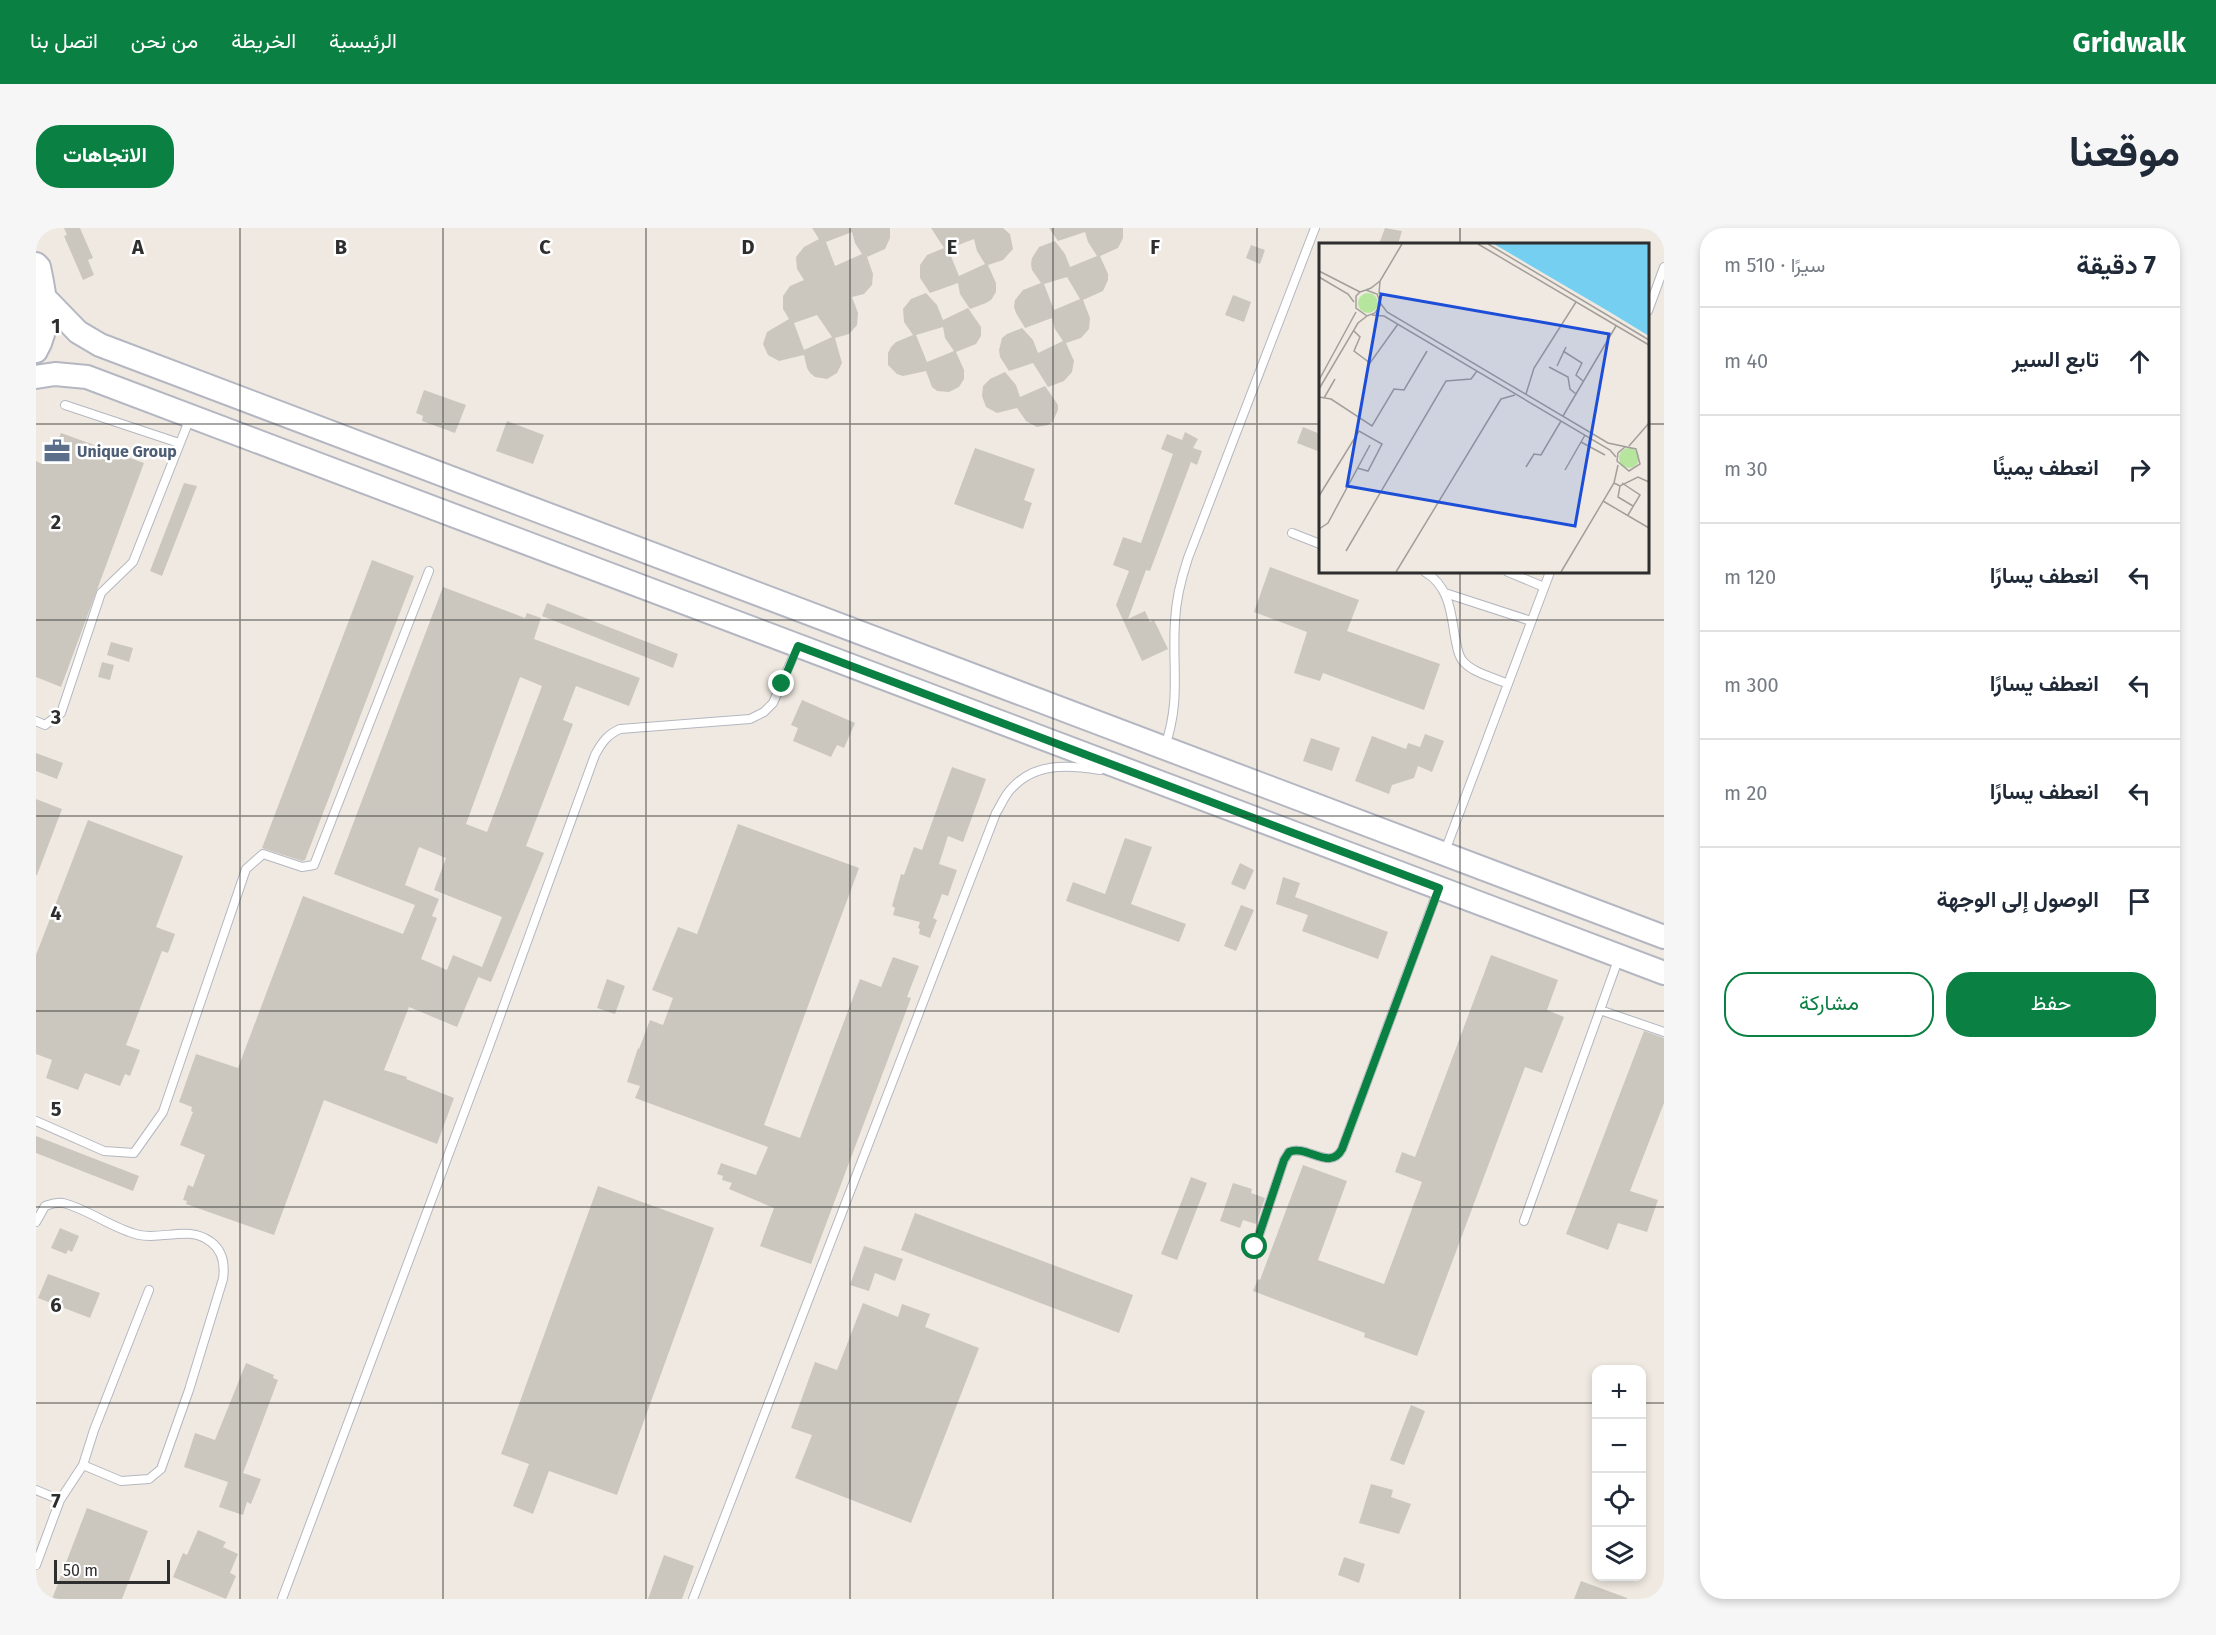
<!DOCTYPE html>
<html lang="ar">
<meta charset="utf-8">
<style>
:root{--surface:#fff;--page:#f6f6f7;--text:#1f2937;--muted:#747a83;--line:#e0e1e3;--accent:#0b8043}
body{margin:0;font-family:"Fira Sans",Vazirmatn,sans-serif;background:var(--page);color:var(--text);direction:rtl}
.controls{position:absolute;right:18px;bottom:18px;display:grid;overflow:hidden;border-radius:12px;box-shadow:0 3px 9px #0003}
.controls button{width:54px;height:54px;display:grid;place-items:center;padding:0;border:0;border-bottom:2px solid var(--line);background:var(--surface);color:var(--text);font:30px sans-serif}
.scale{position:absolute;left:18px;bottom:15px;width:116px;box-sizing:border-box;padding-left:6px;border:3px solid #2e2e2e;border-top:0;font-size:16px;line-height:21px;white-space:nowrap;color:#2e2e2e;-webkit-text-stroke:4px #fff;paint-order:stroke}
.stop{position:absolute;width:18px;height:18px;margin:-14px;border:4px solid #0b8043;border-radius:50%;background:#fff}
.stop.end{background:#0b8043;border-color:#fff;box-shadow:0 2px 6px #0008}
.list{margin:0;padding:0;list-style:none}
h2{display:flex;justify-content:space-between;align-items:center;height:78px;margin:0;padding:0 24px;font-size:26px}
h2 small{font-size:20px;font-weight:400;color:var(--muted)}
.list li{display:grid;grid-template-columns:39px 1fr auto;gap:18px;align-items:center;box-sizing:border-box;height:108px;padding:0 24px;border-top:2px solid var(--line)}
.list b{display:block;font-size:22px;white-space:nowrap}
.list em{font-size:20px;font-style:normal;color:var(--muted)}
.actions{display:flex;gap:12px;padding:18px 24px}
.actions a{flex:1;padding:14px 0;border:2px solid var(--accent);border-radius:24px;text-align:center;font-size:21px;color:var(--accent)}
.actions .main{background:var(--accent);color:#fff}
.icon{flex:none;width:33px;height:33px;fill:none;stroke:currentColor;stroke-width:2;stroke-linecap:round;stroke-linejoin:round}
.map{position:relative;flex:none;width:1628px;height:1371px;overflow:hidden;direction:ltr;border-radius:24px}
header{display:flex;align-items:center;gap:36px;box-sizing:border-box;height:84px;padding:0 30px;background:var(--accent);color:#fff}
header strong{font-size:28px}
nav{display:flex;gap:33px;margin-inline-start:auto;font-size:21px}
.intro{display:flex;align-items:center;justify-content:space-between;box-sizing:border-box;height:144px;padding:0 36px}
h1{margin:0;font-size:42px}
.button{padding:15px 27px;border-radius:24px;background:var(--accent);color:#fff;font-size:21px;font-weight:700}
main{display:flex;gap:36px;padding:0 36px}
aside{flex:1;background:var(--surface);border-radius:24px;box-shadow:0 3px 9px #0003}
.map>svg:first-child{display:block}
</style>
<header>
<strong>Gridwalk</strong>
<nav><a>الرئيسية</a><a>الخريطة</a><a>من نحن</a><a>اتصل بنا</a></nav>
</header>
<div class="intro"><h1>موقعنا</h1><a class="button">الاتجاهات</a></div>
<main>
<aside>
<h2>7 دقيقة<small>سيرًا · 510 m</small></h2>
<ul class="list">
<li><svg class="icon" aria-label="ahead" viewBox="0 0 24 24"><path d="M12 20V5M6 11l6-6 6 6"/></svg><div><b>تابع السير</b></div><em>40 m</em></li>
<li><svg class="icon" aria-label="right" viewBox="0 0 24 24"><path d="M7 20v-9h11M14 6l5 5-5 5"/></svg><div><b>انعطف يمينًا</b></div><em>30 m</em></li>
<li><svg class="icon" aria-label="left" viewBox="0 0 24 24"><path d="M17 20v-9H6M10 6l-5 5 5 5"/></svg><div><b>انعطف يسارًا</b></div><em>120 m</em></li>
<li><svg class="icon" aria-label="left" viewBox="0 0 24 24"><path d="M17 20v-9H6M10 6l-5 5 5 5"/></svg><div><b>انعطف يسارًا</b></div><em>300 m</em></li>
<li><svg class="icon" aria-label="left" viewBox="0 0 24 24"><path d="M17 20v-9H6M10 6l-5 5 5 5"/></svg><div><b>انعطف يسارًا</b></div><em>20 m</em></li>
<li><svg class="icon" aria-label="arrive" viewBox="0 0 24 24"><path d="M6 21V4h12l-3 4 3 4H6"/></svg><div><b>الوصول إلى الوجهة</b></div></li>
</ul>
<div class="actions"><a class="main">حفظ</a><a>مشاركة</a></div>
</aside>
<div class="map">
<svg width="1628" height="1371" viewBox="0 0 1628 1371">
<rect width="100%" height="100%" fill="#efe9e1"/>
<path fill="#cbc7bf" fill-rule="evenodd" d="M28,0H44L57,30L52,32L58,47L47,52L28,8L31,7Z
M776,0H854V10L849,21L831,29L837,46L836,57L828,66L816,69L822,85L821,97L813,106L799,110L806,135L801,145L791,151L779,149L774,145L771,140L768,127L743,133L732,127L727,116L731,104L753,91L747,81V68L754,58L768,52L761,41L760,29L768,19L783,11ZM816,4L819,15L826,26L799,38L790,14ZM781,87L796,109L768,122L758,95Z
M895,0H967L974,6L977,21L967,32L952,37L960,55V64L955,72L950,75L934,81L924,66L922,55L894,65L884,50V37L891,27L908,20ZM938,11L941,23L949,36L923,48L912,21Z
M1013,0H1087V10L1082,20L1064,28L1072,46V52L1067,63L1047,72L1054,90L1053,101L1045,110L1030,115L1038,133L1036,144L1028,153L1012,159L997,135L973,143L964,129L963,122L966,110L971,106L986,100L997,112L1002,125L1027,113L1019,101L1016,90L989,100L980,85L978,79L979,72L987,62L1005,55L996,42L995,36L996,30L1003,19L1019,13L1029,26L1034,39L1061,28L1052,14L1049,4L1022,13ZM1031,49L1044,71L1018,82L1008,56Z
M1349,0L1366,3L1362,16H1343Z
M1215,17L1229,22L1224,36L1210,30Z
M890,65L901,77L907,92L932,80L945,99V108L940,116L920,124L928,142V151L923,159L913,164L901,163L896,159L890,143L867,148L861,146L852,137V125L855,119L860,114L877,107L868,94L867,81L875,71ZM907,99L909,110L918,123L891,134L880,107Z
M1197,67L1215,74L1208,94L1189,87Z
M969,144L980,157L984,169L1009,158L1022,177V182L1017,193L1012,197L1001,199L990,193L981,180L961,185L950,179L946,168L947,158L954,151Z
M388,162L430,177L419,205L386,193L387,188L380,185Z
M471,193L508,207L497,236L460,223Z
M1267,199L1284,206V224L1261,215Z
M1149,204L1162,211L1157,220L1166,223L1161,237L1155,234L1114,343L1110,342L1092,391L1109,383L1114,394L1118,392L1132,421L1106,433L1080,377L1093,343L1077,337L1087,309L1105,315L1137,226L1125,221L1131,206L1146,212Z
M25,205L108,235L25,459L0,449V233L6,236L12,221L18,223Z
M939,220L999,241L988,272L996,275L987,301L918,276Z
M148,255L161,258L126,348L114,343Z
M336,332L378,348L269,632L266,633L226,620Z
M1234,339L1323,372L1311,403L1404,436L1388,482L1287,445L1284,453L1258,445L1271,404L1218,384Z
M407,359L489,390L491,385L505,390L498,411L604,450L593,478L540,458L527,492L537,496L490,618L508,625L455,754L442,749L444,745L421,799L373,779L348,842L371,849L370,851L418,870L401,916L288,872L238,1007L150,976L151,973L147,972L152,957L157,959L169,927L144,917L157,884L155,883L156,879L143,874L160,826L202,840L267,668L367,706L379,677L298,646ZM484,449L506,458L451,604L430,596ZM383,619L410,630L398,662L466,689L446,739L417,727L411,742L385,731L401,690L396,688L403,671L369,657Z
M511,375L642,426L637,440L506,388Z
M75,414L97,420L93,434L71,427Z
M66,434L78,437L74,452L62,449Z
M766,472L819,495L808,520L801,517L795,529L757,513L762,500L755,497Z
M1389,506L1408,513L1396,544L1382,538L1378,550L1356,557L1353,566L1319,553L1336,508L1370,521L1372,515L1384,519Z
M1275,510L1304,520L1296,543L1267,533Z
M0,525L27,535L21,551L0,543Z
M916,539L950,551L927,614L912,608L903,636L921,642L912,668L906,666L897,690L901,692L894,710L883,706L884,701L882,700L884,694L857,687L859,680L856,678L865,646L868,647L878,619L886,622Z
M0,571L26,581L1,647H0Z
M52,592L147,628L120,699L139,706L132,725L126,723L90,817L104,822L94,848L89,846L84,858L49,845L42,862L10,850L16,832L0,826V727Z
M702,596L823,640L728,897L764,910L824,751L845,759L857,729L883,738L871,769L875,770L775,1036L724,1018L738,980L693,961L696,955L686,952L687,948L681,946L685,935L720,947L732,919L599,870L604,858L591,854L602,820L603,821L614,792L627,797L637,770L616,762L642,699L661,706Z
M1089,610L1116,619L1095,676L1150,696L1143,714L1030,673L1037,654L1069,666Z
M1204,635L1218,642L1209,662L1195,656Z
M1247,649L1264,655L1259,669L1352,704L1342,731L1266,703L1272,687L1240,676Z
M1205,677L1218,682L1200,723L1188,718Z
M1455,727L1522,752L1511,782L1528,789L1506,845L1489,839L1381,1128L1328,1109L1329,1105L1217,1063L1222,1051L1224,1052L1267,937L1311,953L1282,1032L1348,1056L1386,954L1359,944L1366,924L1379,929Z
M571,751L589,758L579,786L561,780Z
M1608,803L1628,810V875L1594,963L1622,972L1611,1004L1582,995L1572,1022L1530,1006Z
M0,908L103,948L97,963L0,925Z
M1155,949L1171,955L1141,1032L1125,1026Z
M1197,955L1216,961L1215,965L1229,970L1220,996L1207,992L1204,1000L1184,993Z
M562,958L678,1000L581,1267L513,1243L497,1286L477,1278L493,1236L465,1226Z
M879,985L1097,1067L1083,1105L865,1022Z
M24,1000L43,1008L36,1024L32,1022L30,1026L15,1020Z
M828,1018L867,1031L859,1053L839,1045L833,1063L814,1057Z
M12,1046L64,1065L54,1090L2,1070Z
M827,1075L862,1089L866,1076L894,1086L889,1099L943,1120L875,1295L759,1250L776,1207L755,1200L779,1134L801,1142Z
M210,1135L238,1147L237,1150L242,1152L207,1245L225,1251L215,1276L211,1274L207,1287L183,1279L192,1254L148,1239L159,1205L179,1212Z
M1375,1177L1389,1183L1368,1237L1354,1232Z
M1335,1256L1357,1262L1355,1269L1375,1276L1363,1306L1323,1295Z
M51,1280L112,1303L86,1371H16Z
M162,1302L190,1314L187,1319L202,1326L194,1345L200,1348L190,1371L137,1349L147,1325L151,1327Z
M628,1327L658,1338L646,1371H612Z
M1308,1329L1329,1336L1323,1355L1302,1347Z
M1545,1353L1591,1370V1371H1538Z"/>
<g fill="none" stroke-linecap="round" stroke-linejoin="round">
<g stroke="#b4b7c1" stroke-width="10">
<path id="lane" d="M1612,83L1628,39
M29,177L143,215
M1256,305L1284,316
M1389,344C1413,358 1415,384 1419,409C1421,417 1421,425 1426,432C1436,445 1457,449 1472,456
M1472,344L1508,359
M1409,365L1495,393
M0,493L9,497L25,485L65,365L97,334L154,190
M1129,518C1145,472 1136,440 1139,393C1140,371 1145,351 1152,330L1279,0
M1409,623L1514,344
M1564,782L1628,804
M0,893L68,923L98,925L127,884L210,641L227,626L266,639L278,637L393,343
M1488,993L1582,732
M0,994L9,978C15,976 20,974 27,975C52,981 77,1001 103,1007C127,1012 153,997 175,1014C187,1023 189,1037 187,1051L153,1162L125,1241L113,1251L85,1253L47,1237
M1219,1019L1248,932L1253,924C1271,916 1294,944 1306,921L1402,662
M0,1262L24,1272
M0,1337L24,1272L47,1237L58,1202L113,1062
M246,1371L452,821L559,527C566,514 571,507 584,501L714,491L728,484L737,475L761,420
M657,1371L960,585C965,577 969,567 975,561C999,534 1032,537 1064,542"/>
</g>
<g stroke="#b4b7c1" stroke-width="26">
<path id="secondary" d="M0,36L3,39C9,66 15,99 0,123
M10,71L42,104L64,117L1628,709
M0,149L19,146L51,149L1628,745"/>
</g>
<use href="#lane" stroke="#fff" stroke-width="8"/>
<use href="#secondary" stroke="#fff" stroke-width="22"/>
</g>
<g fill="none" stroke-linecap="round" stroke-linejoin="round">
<path stroke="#0b8043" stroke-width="8" d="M746,456L762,418L1403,660L1306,921C1294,944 1271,916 1253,924L1248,932L1219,1019"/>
</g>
<path fill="none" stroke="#2e2e2e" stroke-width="1.5" stroke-opacity="0.55" d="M204,0V1371M407,0V1371M610,0V1371M814,0V1371M1017,0V1371M1221,0V1371M1424,0V16M0,196H1284M1612,196H1628M1424,344V1371M0,392H1628M0,588H1628M0,783H1628M0,979H1628M0,1175H1560M1606,1175H1628"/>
<defs>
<g id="office-bare" transform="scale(2.07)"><path d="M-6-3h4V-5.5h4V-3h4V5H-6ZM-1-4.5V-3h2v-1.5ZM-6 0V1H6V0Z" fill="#5c6f8a" stroke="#fff" stroke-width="2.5" paint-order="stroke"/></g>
</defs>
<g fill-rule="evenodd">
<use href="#office-bare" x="21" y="223"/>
</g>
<g text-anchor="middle" stroke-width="5" stroke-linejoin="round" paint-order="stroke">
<g font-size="16" font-weight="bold" fill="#4e5e75" stroke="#fff" text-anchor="start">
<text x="41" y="229">Unique Group</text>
</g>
</g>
<g transform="translate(1283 15)">
<rect width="330" height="330" fill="#efe9e1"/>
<path d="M39 60a10 10 0 1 1 20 0a10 10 0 1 1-20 0ZM300 215a10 10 0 1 1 20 0a10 10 0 1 1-20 0Z" fill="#b6e59e"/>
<path d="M175,1H330V93L289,68Z" fill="#75cff0"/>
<path fill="none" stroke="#a29e99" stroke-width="1.5" d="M159,1L330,102M169,1L330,97M0,28L41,49M0,34L29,51L35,59M47,47L58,51L62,61L56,70L48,73L37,65V53L41,49L47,47L52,45L61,38M60,51L61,38L83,1M62,61L68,69L289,200L317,206L321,221L310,228L298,218L299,210L306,204M53,72L65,73L291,207L297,214M35,88L41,94L35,108L51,120L79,81M244,108L263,120L257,132L264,138M238,123L247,104M230,124L249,134L251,146L257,151M0,137L37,69M0,146L39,80L48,73M207,151L215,125L257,59M0,154L12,156L53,183L75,146L85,147L108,108M5,155L16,136M244,173L297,83M262,199L286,212M310,203L330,180M207,224L215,211L222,212L242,178M246,227L266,192M295,240L301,243L319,234L330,239M303,240L321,252L309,272M301,243L299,254L314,263M0,253L40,188L63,201L49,228L38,225M284,258L330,285M0,286L9,280L51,202M27,308L127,138L152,136L158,128M77,329L182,156L196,152M242,329L295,240L299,222"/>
<path fill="#1d4ed8" fill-opacity="0.15" stroke="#1d4ed8" stroke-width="3" d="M62,51L290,91L256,283L28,243Z"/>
<rect width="330" height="330" fill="none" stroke="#2e2e2e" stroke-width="3"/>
</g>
<g font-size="20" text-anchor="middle" font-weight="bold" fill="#2e2e2e" stroke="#fff" stroke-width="5" stroke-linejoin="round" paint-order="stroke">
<text x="102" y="26">A</text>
<text x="305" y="26">B</text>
<text x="509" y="26">C</text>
<text x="712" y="26">D</text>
<text x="916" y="26">E</text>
<text x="1119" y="26">F</text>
<text x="20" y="105">1</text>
<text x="20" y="301">2</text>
<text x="20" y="496">3</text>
<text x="20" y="692">4</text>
<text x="20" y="888">5</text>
<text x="20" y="1084">6</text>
<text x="20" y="1280">7</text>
</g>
</svg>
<div class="controls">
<button>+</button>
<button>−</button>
<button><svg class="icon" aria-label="locate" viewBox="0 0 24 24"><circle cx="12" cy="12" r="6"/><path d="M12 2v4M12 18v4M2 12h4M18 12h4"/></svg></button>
<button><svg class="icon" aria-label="layers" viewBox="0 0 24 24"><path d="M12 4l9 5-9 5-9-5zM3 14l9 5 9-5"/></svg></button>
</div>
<div class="scale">50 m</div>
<div class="stop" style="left:1219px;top:1019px"></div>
<div class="stop end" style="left:746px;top:456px"></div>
</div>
</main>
